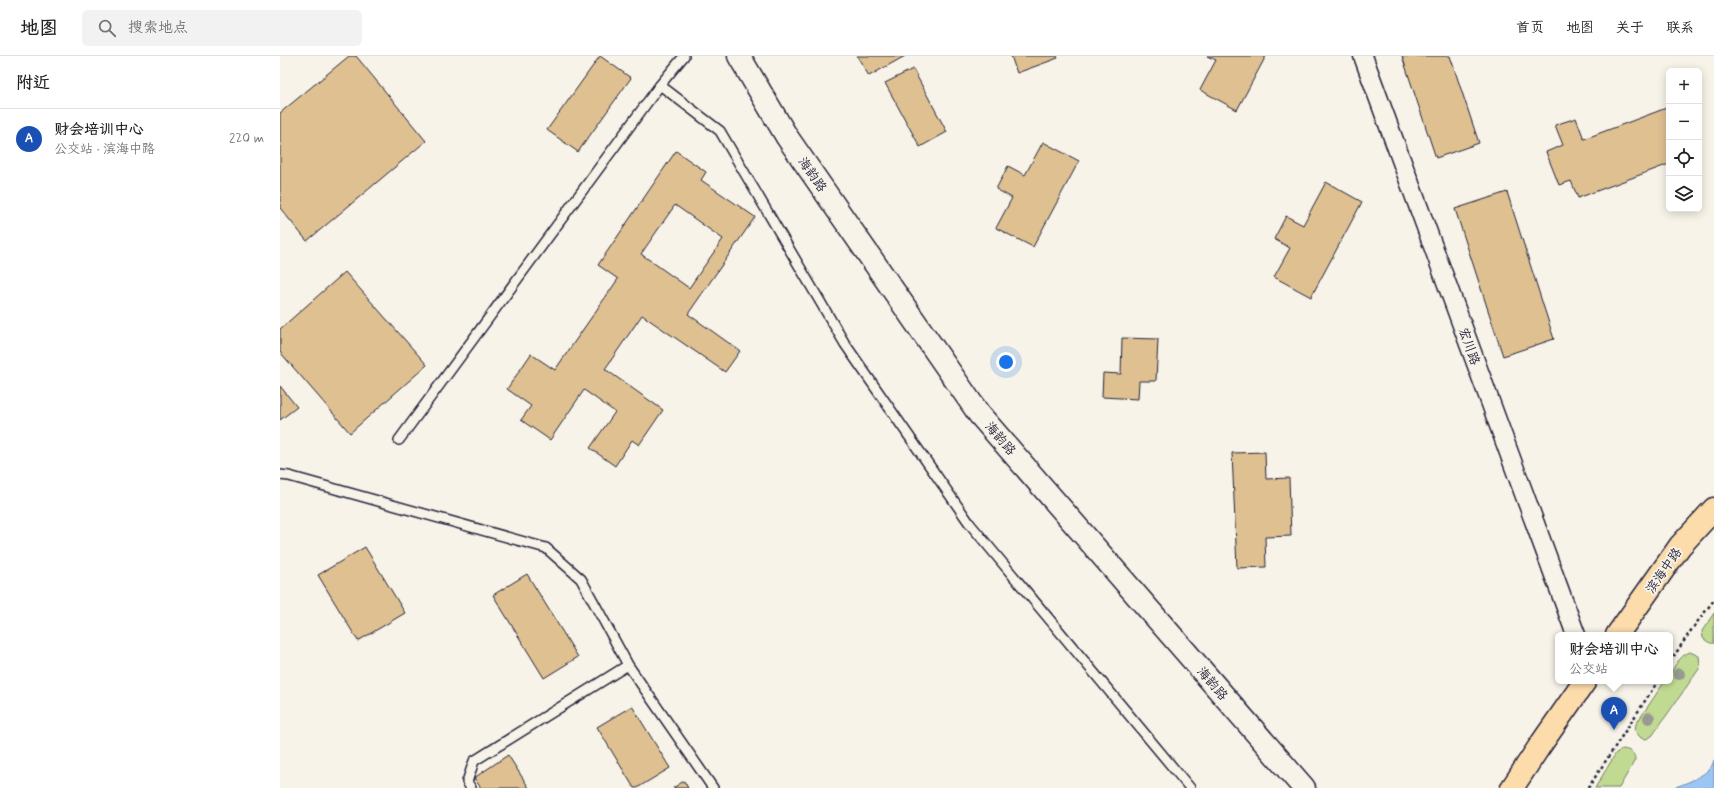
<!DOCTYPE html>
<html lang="zh">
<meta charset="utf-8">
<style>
:root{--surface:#fff;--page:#f2f2f2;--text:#222;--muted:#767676;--line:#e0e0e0;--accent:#111827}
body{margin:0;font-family:Mynerve,"LXGW WenKai TC",sans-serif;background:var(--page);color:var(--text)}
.controls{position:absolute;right:12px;top:12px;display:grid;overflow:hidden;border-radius:6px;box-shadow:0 2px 10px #0003}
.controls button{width:36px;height:36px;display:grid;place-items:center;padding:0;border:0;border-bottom:1px solid var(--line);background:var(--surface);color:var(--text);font:20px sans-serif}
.you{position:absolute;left:726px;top:306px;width:14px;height:14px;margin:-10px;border:3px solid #fff;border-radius:50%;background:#1a73e8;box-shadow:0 0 0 6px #1a73e833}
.badge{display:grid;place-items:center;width:26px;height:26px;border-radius:50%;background:var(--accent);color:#fff;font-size:13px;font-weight:700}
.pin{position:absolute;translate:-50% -33px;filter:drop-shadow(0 1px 2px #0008)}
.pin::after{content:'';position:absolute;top:21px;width:14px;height:12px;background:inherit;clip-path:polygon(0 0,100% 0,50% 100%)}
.popup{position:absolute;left:1275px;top:576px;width:118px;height:52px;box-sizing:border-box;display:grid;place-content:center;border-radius:6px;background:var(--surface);filter:drop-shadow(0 1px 3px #0005);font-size:13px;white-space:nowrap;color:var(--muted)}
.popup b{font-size:15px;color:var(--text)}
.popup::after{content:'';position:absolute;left:50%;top:100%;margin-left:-8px;border:8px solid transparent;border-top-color:var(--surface)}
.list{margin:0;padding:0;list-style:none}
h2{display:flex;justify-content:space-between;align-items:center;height:52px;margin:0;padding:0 16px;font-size:17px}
h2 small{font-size:13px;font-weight:400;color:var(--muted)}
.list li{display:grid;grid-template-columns:26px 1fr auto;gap:12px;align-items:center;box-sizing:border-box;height:60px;padding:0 16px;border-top:1px solid var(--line)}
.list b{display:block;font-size:15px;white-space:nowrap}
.list p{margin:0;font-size:13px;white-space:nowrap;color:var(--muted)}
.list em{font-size:13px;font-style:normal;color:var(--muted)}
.icon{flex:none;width:22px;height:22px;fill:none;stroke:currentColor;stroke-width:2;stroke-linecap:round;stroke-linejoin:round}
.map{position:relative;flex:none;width:1434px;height:732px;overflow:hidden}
header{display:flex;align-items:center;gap:24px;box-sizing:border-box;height:56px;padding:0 20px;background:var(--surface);border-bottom:1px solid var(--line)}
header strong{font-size:19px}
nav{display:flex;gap:22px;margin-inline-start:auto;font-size:14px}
.search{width:280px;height:36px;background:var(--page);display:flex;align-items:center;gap:10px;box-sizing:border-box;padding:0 14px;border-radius:6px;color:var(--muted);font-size:15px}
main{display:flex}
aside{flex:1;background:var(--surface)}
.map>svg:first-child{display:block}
</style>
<header>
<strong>地图</strong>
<div class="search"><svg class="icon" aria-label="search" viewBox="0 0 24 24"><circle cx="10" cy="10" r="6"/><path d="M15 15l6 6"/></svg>搜索地点</div>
<nav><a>首页</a><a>地图</a><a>关于</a><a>联系</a></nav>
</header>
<main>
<aside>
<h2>附近<small></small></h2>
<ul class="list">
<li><span class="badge" style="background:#1a4fb4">A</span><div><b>财会培训中心</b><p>公交站 · 滨海中路</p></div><em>220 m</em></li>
</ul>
</aside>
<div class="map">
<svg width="1434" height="732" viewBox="0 0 1434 732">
<rect width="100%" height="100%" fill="#f7f3e8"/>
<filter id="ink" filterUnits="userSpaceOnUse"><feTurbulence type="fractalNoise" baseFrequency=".025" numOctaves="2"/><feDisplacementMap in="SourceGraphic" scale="8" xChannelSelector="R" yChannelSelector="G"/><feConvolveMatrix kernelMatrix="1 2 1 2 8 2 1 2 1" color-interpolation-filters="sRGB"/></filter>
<g filter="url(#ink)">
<path fill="#c1da91" stroke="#727e66" d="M1434,557V587C1430,588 1426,585 1423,582L1422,575Z
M1410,596L1419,600L1420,609L1419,613L1372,680L1366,683L1361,682L1355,675L1356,668L1385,625H1390C1390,614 1400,599 1410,596Z
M1343,693C1350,694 1355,697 1355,704L1339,732H1315L1336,697Z"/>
<path fill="#9ac6f4" stroke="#6a84aa" d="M1434,704V732H1393C1406,727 1431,719 1434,704Z"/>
<path fill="#dec091" stroke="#22223b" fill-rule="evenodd" d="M69,0H76L146,85L27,185L0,152V57Z
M320,0L351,22L298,96L267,74Z
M577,0H625L589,20Z
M731,0H777L778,2L737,17Z
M927,0H986L957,54L920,34L936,4Z
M1122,0H1170L1199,87L1156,102Z
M633,13L667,76L640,91L605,27Z
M1389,51V108L1298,142L1291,125L1279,129L1266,96L1283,89L1275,69L1296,62L1304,83Z
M763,86L799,105L753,191L716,172L732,142L716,133L728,110L745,119Z
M396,95L426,116L421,124L475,161L408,258L460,295L445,316L362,259L325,313L383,354L359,389L352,384L335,410L310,392L335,356L304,334L270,384L241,364L251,350L227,333L251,298L275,314L338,223L318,209ZM395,149L443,183L409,232L361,198Z
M1046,126L1082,146L1031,241L994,221L1010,192L994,183L1006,160L1023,169Z
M1227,136L1274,283L1223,300L1175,153Z
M65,216L147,309L70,377L0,296V273Z
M842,282L878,283L876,325H859L858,343L822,341L823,317L841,318Z
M0,330L17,351L0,364Z
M985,396L986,423L1009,422L1011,480L985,481L986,511L957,512L952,397Z
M85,491L125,557L78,585L38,519Z
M247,518L298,601L264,622L213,539Z
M352,650L390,712L357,732H354L317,671Z
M228,699L249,732H201L194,722Z
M404,725L408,732H393Z"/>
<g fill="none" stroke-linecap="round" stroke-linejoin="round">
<g stroke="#22223b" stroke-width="12">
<path id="lane" d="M380,29L440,75L565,288L690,468L910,732
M119,384L380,29L404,0
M0,419L9,420L266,492L301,523L348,609L433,732
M191,732L187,726L194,705L348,609"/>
</g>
<g stroke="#22223b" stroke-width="21">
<path id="street" d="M1083,0L1296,579"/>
</g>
<g stroke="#22223b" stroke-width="25">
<path id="secondary" d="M459,0L507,81L699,358L1024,732"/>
</g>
<g stroke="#22223b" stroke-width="25">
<path id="primary" d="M1337,579L1400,490L1434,453
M1232,732L1259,691L1305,625"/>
</g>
<path stroke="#22223b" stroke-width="2.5" stroke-dasharray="3 3" stroke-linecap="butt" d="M1390,606L1412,573L1434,544
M1308,732L1378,625"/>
<use href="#lane" stroke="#f7f3e8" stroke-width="9"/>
<use href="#street" stroke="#f7f3e8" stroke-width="18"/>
<use href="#secondary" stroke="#f7f3e8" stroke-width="22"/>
<use href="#primary" stroke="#fddcac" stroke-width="22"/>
</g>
<g fill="#989994">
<circle cx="1399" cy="618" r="6"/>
<circle cx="1369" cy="662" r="6"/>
</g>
</g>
<g text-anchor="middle" stroke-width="3.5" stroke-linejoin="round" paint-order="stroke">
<g font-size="13" fill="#22223b" stroke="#f7f3e8">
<text transform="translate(533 118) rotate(55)" y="5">海韵路</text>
<text transform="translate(1190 290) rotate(70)" y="5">宏川路</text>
<text transform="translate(721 382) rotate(49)" y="5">海韵路</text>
<text transform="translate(1383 514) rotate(-55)" y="5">滨海中路</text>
<text transform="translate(933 627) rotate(49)" y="5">海韵路</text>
</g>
</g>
</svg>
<div class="controls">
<button>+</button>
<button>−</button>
<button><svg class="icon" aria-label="locate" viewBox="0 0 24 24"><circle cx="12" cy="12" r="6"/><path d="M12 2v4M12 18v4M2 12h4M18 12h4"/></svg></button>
<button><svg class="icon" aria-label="layers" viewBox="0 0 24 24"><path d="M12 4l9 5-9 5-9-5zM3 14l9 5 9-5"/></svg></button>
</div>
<div class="you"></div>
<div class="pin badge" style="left:1334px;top:674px;background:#1a4fb4">A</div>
<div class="popup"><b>财会培训中心</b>公交站</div>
</div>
</main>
